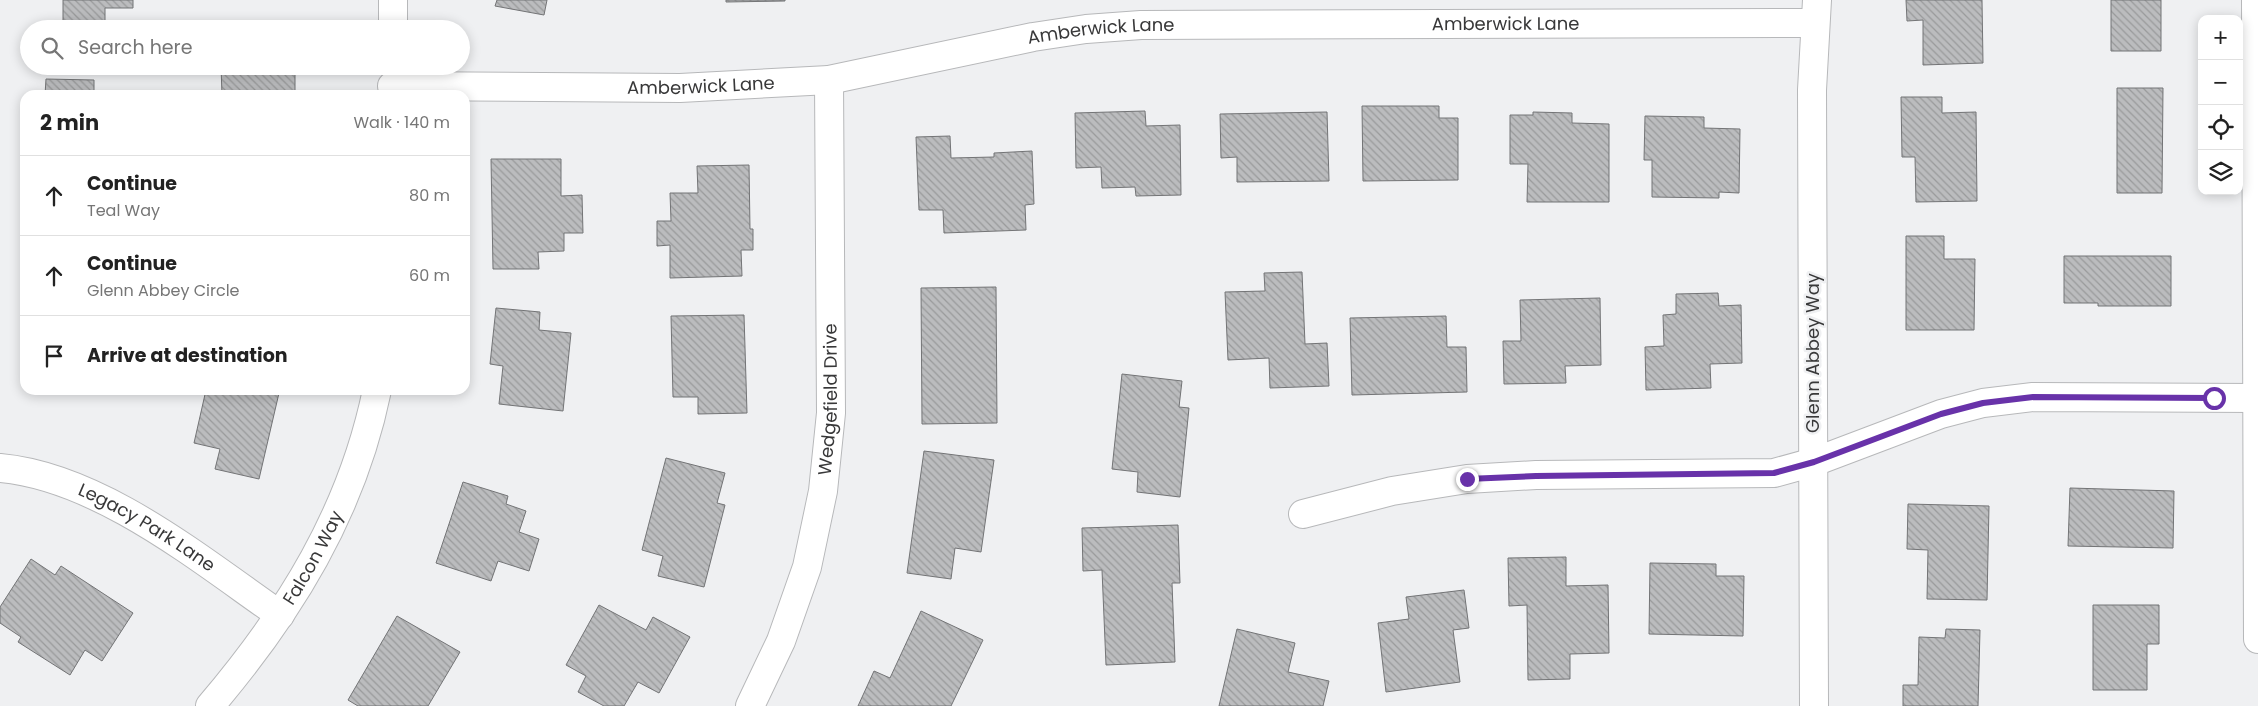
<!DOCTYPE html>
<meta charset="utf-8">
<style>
:root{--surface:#fff;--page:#f2f2f2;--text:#222;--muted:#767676;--line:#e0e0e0}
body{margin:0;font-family:Poppins,sans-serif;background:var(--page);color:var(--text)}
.controls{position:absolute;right:15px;top:15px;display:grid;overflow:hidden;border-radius:10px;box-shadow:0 2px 12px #0003}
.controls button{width:45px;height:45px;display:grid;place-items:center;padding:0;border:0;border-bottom:1px solid var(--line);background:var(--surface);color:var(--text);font:25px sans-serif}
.stop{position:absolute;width:15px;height:15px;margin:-11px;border:4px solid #6832a9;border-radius:50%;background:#fff}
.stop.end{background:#6832a9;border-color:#fff;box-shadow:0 1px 5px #0008}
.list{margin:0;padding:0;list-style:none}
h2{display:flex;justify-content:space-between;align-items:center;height:65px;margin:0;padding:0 20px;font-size:21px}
h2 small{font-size:16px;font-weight:400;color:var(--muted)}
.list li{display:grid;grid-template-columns:32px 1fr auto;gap:15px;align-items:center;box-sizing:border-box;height:80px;padding:0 20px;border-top:1px solid var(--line)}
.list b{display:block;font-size:19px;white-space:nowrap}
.list p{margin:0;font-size:16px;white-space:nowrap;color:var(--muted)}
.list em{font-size:16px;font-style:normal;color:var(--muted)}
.icon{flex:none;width:28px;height:28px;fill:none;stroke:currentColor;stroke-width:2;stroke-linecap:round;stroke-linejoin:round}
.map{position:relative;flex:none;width:2258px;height:706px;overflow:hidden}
.search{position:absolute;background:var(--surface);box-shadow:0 2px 12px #0003;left:20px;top:20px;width:450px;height:55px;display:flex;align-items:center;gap:12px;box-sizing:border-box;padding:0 18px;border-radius:28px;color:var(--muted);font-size:19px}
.panel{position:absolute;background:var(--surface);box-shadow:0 2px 12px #0003;left:20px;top:90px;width:450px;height:305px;border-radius:15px}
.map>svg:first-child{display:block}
</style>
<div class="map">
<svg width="2258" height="706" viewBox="0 0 2258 706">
<defs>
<pattern id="building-back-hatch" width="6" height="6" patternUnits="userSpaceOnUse" patternTransform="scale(1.25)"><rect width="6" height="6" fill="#bbbcbe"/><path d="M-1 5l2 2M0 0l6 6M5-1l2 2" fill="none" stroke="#999a9b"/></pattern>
</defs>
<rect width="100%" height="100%" fill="#eff0f2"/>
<path fill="url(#building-back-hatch)" stroke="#737476" d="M63,0H133V8H105V29H63Z
M497,0H547L544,15L495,6Z
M726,0H785V1L726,2Z
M1906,0H1982L1983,63L1923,65V20L1907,21Z
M2111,0H2161V51H2111Z
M285,26V29H221V27Z
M221,66H295V95H222Z
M46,79L94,80V95H45Z
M2117,88H2163L2162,193H2117Z
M1901,97H1942V113L1976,112L1977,201L1916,202L1915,157H1902Z
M1362,106H1439V118H1458V180L1363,181Z
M1145,111L1146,126L1180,125L1181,195L1136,196L1135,187L1102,188L1101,167L1076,168L1075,113Z
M1327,112L1329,181L1237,182V157L1221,158L1220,114Z
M1533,112L1572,113V123L1609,124V202H1527L1528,164H1510V115H1533Z
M1645,116L1704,117V128L1740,129L1739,193L1719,192V198L1652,197V160H1644Z
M950,136L951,158L994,157V153L1032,151L1034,204L1025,205L1026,230L944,233L943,210H919L916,137Z
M491,159H561V196L582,195L583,233H564V251L538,252L539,269H493Z
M749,165L750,229H753V250H741L742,276L670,278V245L657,246V221H671L670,193H698L697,166Z
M1906,236H1944V259H1975L1974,330H1906Z
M2064,256H2171V306H2098V303H2064Z
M1302,272L1305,344L1327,343L1329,386L1270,388L1269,358L1228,360L1225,292L1265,291L1264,273Z
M996,287L997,423L922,424L921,288Z
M1718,293L1719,306L1741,305L1742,363L1710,364L1711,388L1646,390L1645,347L1664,346L1663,315L1676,314V294Z
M1600,298L1601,365L1565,366L1566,383L1504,384L1503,341H1521L1520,300Z
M496,308L540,312L539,330L571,333L563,411L499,404L503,366L490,364Z
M744,315L747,413L698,414V397H673L671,316Z
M1446,316L1447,347H1466L1467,392L1352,395L1350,318Z
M1122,374L1182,381L1179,407L1189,408L1180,497L1137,492L1138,472L1112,469Z
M206,390H268L279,393L259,479L215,469L220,449L194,443Z
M924,451L994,460L981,552L955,548L951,579L907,573Z
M666,458L725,473L717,503L725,505L704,587L658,576L663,556L642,550Z
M463,482L508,496L506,504L526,511L519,532L539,539L529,571L498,561L491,581L436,563Z
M2070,488L2174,491L2173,548L2068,546Z
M1908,504L1989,506L1987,600L1927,599L1928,550L1907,549Z
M1178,525L1180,583H1172L1175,662L1106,665L1102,570L1083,571L1082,528Z
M1566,557V586L1608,585L1609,653L1570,654V679L1528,680L1527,605L1509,606L1508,558Z
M31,559L55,575L61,566L133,613L102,661L85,650L70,675L18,642L21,637L0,623V607Z
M1650,563L1716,564V576H1744L1743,636L1649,634Z
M1464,590L1469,628L1453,630L1460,682L1386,692L1378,623L1409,619L1406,597Z
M599,605L646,630L653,617L690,637L659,693L638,682L624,706H604L578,692L586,676L566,665Z
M2093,605H2159V644H2147V690H2093Z
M921,611L983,640L951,706H858L874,671L890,678Z
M397,616L460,652L428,706H358L348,700Z
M1237,629L1295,643L1288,672L1329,681L1323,706H1219Z
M1946,629L1980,630L1978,706H1903V685H1918L1919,637L1945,638Z"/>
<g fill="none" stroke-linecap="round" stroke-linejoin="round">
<g stroke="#b7b8ba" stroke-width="30">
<g id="minor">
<path d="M2256,0L2258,639"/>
<path d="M393,29V0"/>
<path id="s1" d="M392,86L680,88L829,80L1033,37L1086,29L1141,25L1814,23"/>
<path id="s2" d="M0,468C100,477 199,559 280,615"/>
<path d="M1303,514L1392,491L1467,479L1536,475L1774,473L1814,462L1941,414L1983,403L2033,397L2258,398"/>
<path id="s3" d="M210,706C290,612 352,512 377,390"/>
<path id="s4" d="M750,706L781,641L807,567L823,491L831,413L829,80"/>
<path d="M1814,706L1812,90L1817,0"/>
</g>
</g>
<use href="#minor" stroke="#fff" stroke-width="28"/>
</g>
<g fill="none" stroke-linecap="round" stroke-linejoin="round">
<path stroke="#6832a9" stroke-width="6" d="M1467,479L1536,476L1774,473L1814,462L1941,414L1983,403L2033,397L2214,398"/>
</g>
<g text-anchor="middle" stroke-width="5" stroke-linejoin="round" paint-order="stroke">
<g font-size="18" fill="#383839" stroke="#eff0f2">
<text dy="6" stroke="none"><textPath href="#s1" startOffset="1119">Amberwick Lane</textPath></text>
<text dy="6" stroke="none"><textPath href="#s1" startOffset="714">Amberwick Lane</textPath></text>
<text dy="6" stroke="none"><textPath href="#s1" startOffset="309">Amberwick Lane</textPath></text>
<text transform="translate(1813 353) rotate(-90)" y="6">Glenn Abbey Way</text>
<text dy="6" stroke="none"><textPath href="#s4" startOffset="320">Wedgefield Drive</textPath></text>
<text dy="6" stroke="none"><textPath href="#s2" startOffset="160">Legacy Park Lane</textPath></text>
<text dy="6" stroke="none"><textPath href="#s3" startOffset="181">Falcon Way</textPath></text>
</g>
</g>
</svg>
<div class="controls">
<button>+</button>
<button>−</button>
<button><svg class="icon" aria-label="locate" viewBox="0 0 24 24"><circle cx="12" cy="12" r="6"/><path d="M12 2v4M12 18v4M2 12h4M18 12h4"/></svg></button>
<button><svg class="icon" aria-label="layers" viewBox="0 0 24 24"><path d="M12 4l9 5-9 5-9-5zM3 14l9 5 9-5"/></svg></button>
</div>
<div class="stop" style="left:2214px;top:398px"></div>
<div class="stop end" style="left:1467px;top:479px"></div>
<div class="search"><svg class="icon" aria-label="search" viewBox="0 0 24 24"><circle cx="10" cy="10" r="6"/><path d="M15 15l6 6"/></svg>Search here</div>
<section class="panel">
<h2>2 min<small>Walk · 140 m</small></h2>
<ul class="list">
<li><svg class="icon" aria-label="ahead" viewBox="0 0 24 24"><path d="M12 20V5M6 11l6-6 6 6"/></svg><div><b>Continue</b><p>Teal Way</p></div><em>80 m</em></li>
<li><svg class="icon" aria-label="ahead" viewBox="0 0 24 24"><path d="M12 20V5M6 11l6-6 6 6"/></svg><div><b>Continue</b><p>Glenn Abbey Circle</p></div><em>60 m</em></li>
<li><svg class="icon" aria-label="arrive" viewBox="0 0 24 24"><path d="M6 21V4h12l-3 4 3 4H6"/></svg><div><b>Arrive at destination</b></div></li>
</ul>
</section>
</div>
